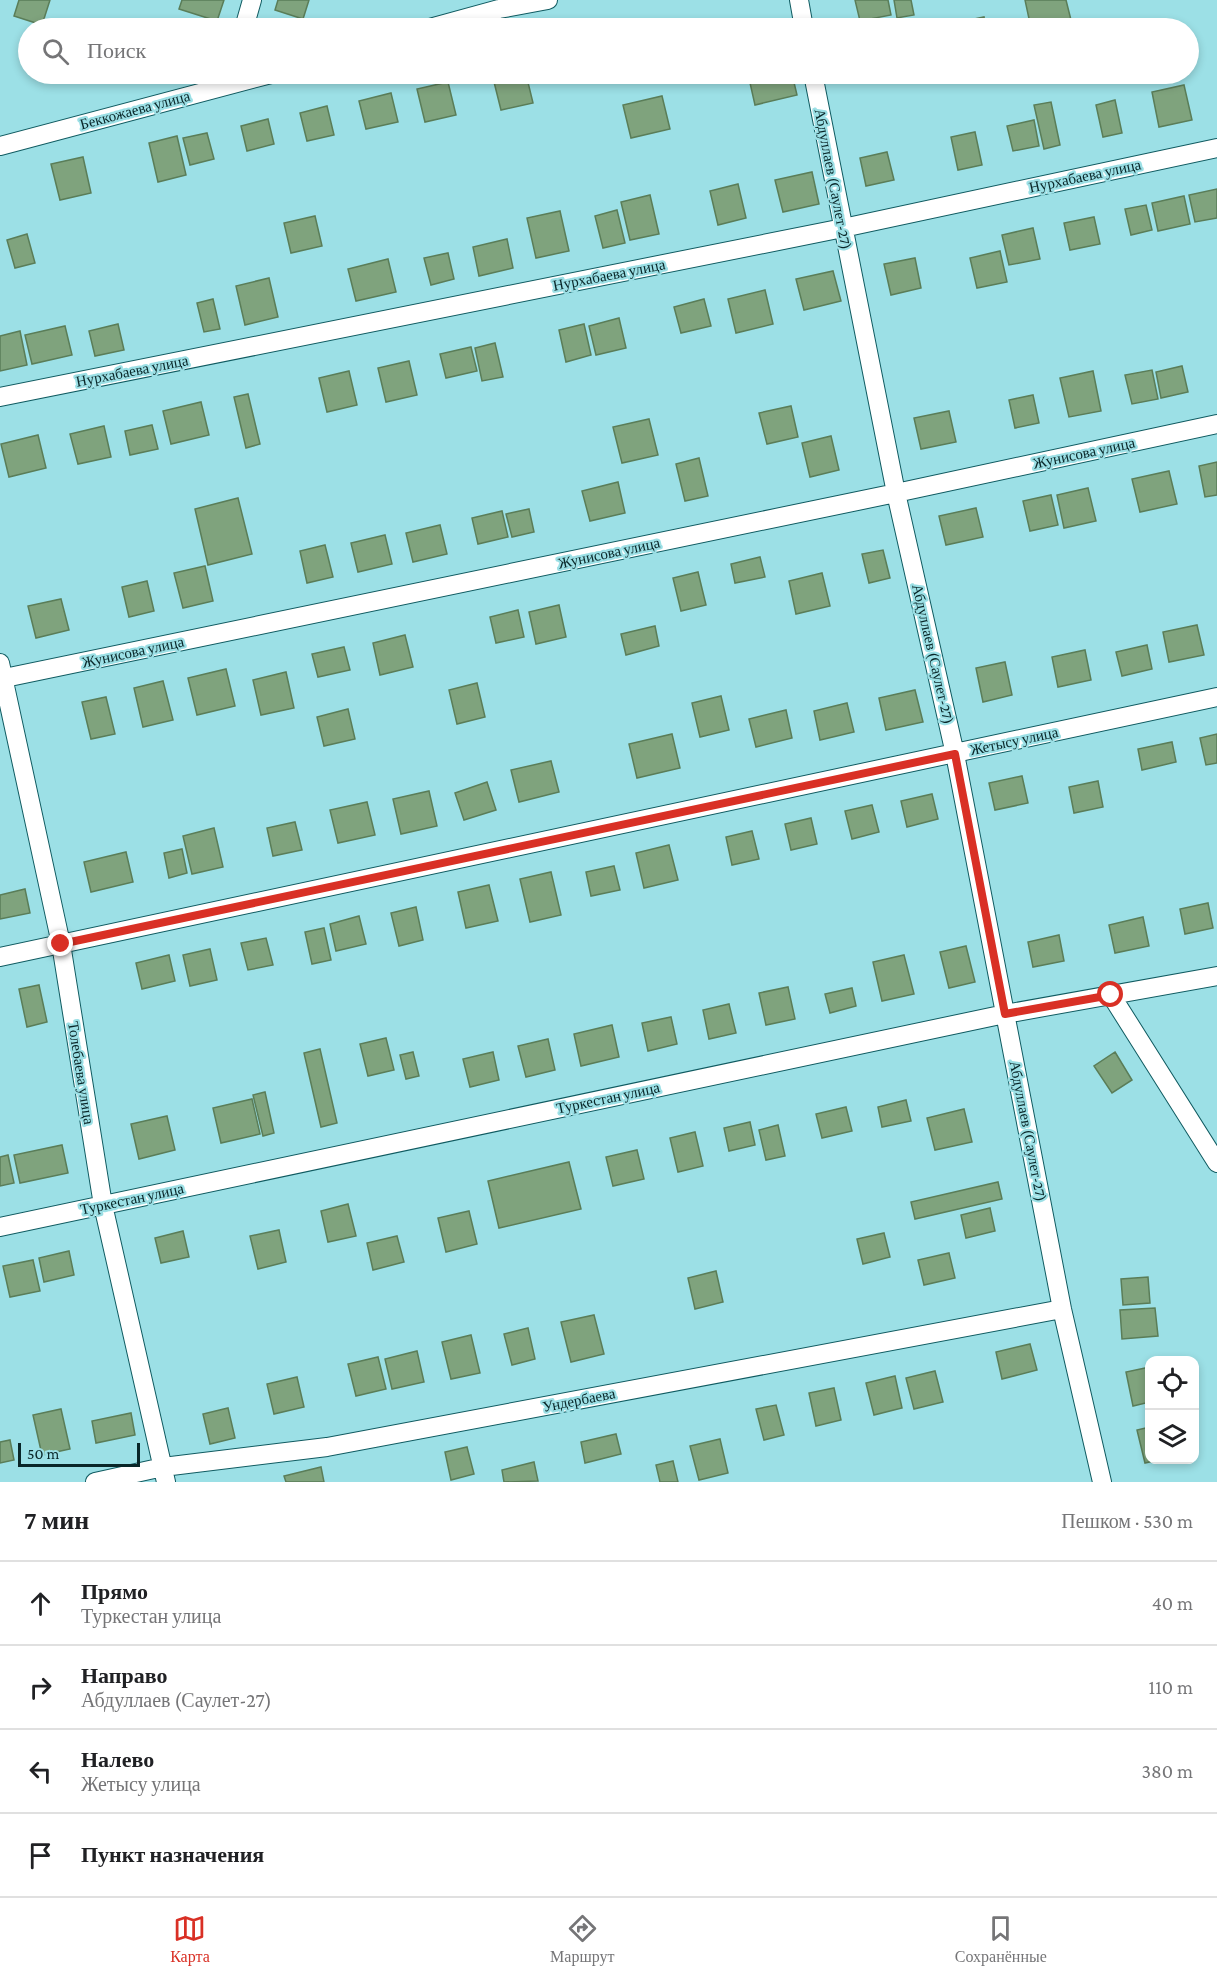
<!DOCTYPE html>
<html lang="ru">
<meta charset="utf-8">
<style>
:root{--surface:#fff;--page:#f6f6f6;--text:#202124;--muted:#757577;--line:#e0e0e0;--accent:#d93025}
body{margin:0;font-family:"Crimson Pro",serif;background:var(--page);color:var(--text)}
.controls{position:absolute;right:18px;bottom:18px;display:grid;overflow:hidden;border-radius:12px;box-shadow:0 3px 9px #0003}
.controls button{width:54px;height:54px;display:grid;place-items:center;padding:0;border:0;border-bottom:2px solid var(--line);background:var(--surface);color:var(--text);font:30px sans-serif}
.scale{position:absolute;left:18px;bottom:15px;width:122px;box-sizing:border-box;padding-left:6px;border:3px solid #092628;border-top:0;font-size:16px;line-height:21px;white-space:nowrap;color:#092628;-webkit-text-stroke:4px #9ce0e6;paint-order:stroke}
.stop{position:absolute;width:18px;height:18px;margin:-14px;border:4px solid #d93025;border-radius:50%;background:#fff}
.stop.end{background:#d93025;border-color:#fff;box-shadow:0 2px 6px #0008}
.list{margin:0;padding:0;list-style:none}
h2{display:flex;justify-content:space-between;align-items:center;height:78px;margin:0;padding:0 24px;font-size:26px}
h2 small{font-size:20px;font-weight:400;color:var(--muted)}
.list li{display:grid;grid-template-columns:39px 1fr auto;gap:18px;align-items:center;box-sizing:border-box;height:84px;padding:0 24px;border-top:2px solid var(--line)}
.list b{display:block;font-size:22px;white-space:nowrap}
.list p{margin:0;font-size:20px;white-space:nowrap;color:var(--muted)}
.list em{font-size:20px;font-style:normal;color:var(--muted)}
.icon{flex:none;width:33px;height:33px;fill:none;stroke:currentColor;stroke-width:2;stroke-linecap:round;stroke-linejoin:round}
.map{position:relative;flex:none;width:1217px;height:1482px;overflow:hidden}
.search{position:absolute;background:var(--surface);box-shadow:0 3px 9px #0003;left:18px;right:18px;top:18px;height:66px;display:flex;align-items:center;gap:15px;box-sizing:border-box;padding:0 21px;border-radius:33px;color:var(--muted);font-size:22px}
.sheet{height:414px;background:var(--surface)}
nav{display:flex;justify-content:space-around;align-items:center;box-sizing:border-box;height:84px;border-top:2px solid var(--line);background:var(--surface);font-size:16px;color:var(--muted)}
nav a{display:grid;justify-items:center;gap:3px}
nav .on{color:var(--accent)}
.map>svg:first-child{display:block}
</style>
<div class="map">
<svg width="1217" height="1482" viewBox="0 0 1217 1482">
<rect width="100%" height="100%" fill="#9ce0e6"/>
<path fill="#7fa37d" stroke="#5a7d58" stroke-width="1.5" d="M19,0H50L42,25L14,16Z
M182,0H224L217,21L179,9Z
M278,0H309L303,19L275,10Z
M855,0H888L891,15L860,21Z
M894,0H911L914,15L897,18Z
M1025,0H1066L1073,28H1031Z
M984,17L986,28H956L955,23Z
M492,74H526L533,103L501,110Z
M748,74H792L797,95L755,105Z
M448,82L456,115L425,122L417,89Z
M1184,85L1192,120L1159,127L1152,92Z
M391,93L398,122L366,129L359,101Z
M662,96L670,129L631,138L623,105Z
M1115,100L1122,133L1103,137L1096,105Z
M1051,102L1060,145L1044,149L1034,105Z
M327,106L334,135L307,141L300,113Z
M268,119L274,144L247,151L241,126Z
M1034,120L1039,146L1013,151L1007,126Z
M975,132L982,165L958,170L951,137Z
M207,133L214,159L190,165L183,138Z
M177,136L186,175L158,182L149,143Z
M887,152L894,180L866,186L860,158Z
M83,157L91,193L60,200L51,164Z
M812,172L819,204L783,212L775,180Z
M738,184L746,218L718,225L710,191Z
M1217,189V218L1195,222L1189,195Z
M650,195L659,234L630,240L621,202Z
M1184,196L1190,224L1158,231L1152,203Z
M1146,205L1152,230L1131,235L1125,209Z
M617,210L625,243L603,248L595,216Z
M560,211L569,251L536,258L527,218Z
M315,216L322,246L291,253L284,223Z
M1094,217L1100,244L1070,250L1064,223Z
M1033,228L1040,259L1009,265L1002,235Z
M27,234L35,263L15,268L7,240Z
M507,239L513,268L479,276L473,247Z
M1000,251L1007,282L977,288L970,258Z
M448,253L454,279L431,285L424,258Z
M915,258L921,288L891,295L884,264Z
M388,259L396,292L356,301L348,269Z
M833,271L841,301L804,310L796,279Z
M269,278L278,317L245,325L236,286Z
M765,290L773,324L736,333L728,299Z
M213,299L220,329L204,332L197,303Z
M704,299L711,326L681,333L674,307Z
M619,318L626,348L596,355L589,326Z
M118,324L124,350L95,356L89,331Z
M584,324L591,355L566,362L559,330Z
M65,326L72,355L32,364L25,335Z
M20,331L27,365L0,371V336Z
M495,343L503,377L482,381L475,348Z
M471,347L477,371L446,378L440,354Z
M409,361L417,395L386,402L378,368Z
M1182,366L1188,392L1161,398L1156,372Z
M1152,370L1158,399L1132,404L1125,375Z
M349,371L357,405L327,412L319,378Z
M1093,371L1101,411L1069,417L1060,378Z
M248,394L260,444L246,448L234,397Z
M1033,395L1039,423L1015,428L1009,400Z
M201,402L209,435L171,444L163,411Z
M791,406L798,437L767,444L759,413Z
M949,411L956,442L921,449L914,418Z
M649,419L658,455L622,463L613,427Z
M152,425L158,449L130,455L125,431Z
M104,426L111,457L78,464L70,434Z
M38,435L46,468L9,477L1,444Z
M831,436L839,470L810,477L802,443Z
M699,458L708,496L685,501L676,464Z
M1217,462V495L1205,497L1199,466Z
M1169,471L1177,504L1140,512L1132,479Z
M618,482L625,513L590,521L582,491Z
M1088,488L1096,521L1064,528L1057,495Z
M1051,495L1058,525L1030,531L1023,501Z
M238,498L252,554L208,565L195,509Z
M976,508L983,537L946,545L939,516Z
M529,509L534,532L512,537L506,514Z
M502,511L508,537L478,544L472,518Z
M440,525L447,554L413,562L406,533Z
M385,535L392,564L358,572L351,543Z
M325,545L333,577L307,583L300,551Z
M883,550L890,578L869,583L862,554Z
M760,557L765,577L735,583L731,564Z
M205,566L213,601L183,608L174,573Z
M698,572L706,605L681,611L673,578Z
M822,573L830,606L796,614L789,581Z
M147,581L154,611L129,617L122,587Z
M61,599L69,630L36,638L28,606Z
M559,605L566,637L536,644L529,612Z
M518,610L524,637L496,643L490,617Z
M1197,625L1204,655L1169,662L1163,632Z
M655,626L659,646L626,655L621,634Z
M405,635L413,667L380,675L373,643Z
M1147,645L1152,669L1122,676L1116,652Z
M344,647L350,670L318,677L312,654Z
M1085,650L1091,680L1058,687L1052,657Z
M1005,662L1012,695L983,702L976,668Z
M226,669L235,706L197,715L188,678Z
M286,672L294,708L261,715L253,680Z
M163,681L173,720L143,727L134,688Z
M477,683L485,717L457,724L449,690Z
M915,690L923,722L886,730L879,698Z
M721,696L729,730L700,737L692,703Z
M106,697L115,734L91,739L82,702Z
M847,703L854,732L820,740L814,711Z
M348,709L355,739L324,746L317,717Z
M786,710L792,738L756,747L749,719Z
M672,734L680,768L637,778L629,744Z
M1217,734V763L1206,765L1200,738Z
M1172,742L1176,762L1142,770L1138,749Z
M551,761L559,792L519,802L511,770Z
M1022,776L1028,803L995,810L989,783Z
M1098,781L1103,807L1074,813L1069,787Z
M487,782L496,810L464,820L455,793Z
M429,791L437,826L401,834L393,799Z
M932,794L938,819L907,827L901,801Z
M367,802L375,835L338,843L330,810Z
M872,805L879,832L852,839L845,811Z
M811,818L817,844L791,850L785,824Z
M295,822L302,850L273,856L267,828Z
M214,828L223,867L192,874L183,836Z
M752,831L759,859L732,865L726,837Z
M669,845L678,880L644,888L636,853Z
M182,849L187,873L169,878L164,853Z
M126,852L133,882L91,892L84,862Z
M614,866L620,890L591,896L586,872Z
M551,872L561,915L530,922L520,879Z
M489,885L498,921L466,928L458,892Z
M25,889L30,913L0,919V895Z
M1208,903L1213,928L1185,934L1180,909Z
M416,907L423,940L399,946L391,913Z
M359,916L366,944L336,951L330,924Z
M1143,917L1149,946L1115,953L1109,925Z
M324,928L331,960L312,964L305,932Z
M1059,935L1064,961L1033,967L1028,942Z
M266,938L273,965L248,970L241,943Z
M966,946L975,982L949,988L940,952Z
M210,949L217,980L190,986L183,955Z
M169,955L175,981L142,989L136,963Z
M904,955L914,994L882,1001L873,962Z
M39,985L47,1022L27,1027L19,989Z
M788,987L795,1019L766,1025L759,993Z
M852,988L856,1006L830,1013L825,994Z
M729,1004L736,1033L709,1039L703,1010Z
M671,1017L677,1044L648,1051L642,1023Z
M612,1025L619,1057L581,1066L574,1034Z
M386,1038L394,1070L368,1076L360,1044Z
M548,1039L555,1070L526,1077L518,1046Z
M320,1049L337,1123L321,1127L304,1053Z
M413,1052L419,1076L406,1079L400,1055Z
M493,1052L499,1080L470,1087L463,1059Z
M1115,1052L1132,1080L1112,1093L1094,1066Z
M265,1092L274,1133L263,1136L253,1095Z
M252,1099L260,1134L221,1143L213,1108Z
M906,1100L911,1121L882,1127L878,1107Z
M846,1107L852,1131L822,1138L816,1114Z
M964,1109L972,1142L935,1150L927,1118Z
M167,1116L175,1150L139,1159L131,1124Z
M750,1122L755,1145L729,1151L724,1128Z
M778,1125L785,1156L766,1160L759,1130Z
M695,1132L703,1166L678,1172L670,1138Z
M62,1145L68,1173L20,1183L14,1155Z
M637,1150L644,1179L613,1186L606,1157Z
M8,1155L14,1183L0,1186V1157Z
M569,1162L581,1209L499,1228L488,1181Z
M998,1182L1002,1199L915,1219L911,1202Z
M348,1204L356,1236L328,1242L321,1211Z
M990,1208L995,1231L966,1238L961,1215Z
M469,1211L477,1244L446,1252L438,1218Z
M279,1230L286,1262L258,1269L250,1236Z
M183,1231L189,1257L161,1263L155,1238Z
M884,1233L890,1257L863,1264L857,1239Z
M397,1236L404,1262L373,1270L367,1243Z
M69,1251L74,1275L44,1282L39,1258Z
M949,1253L955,1278L924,1285L918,1260Z
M33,1260L40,1291L10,1297L3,1266Z
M716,1271L723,1302L695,1309L688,1278Z
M1148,1277L1150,1303L1123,1305L1121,1279Z
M1155,1308L1158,1336L1122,1339L1120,1310Z
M594,1315L604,1354L571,1362L561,1322Z
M528,1328L535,1359L512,1365L504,1334Z
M471,1335L480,1373L451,1379L442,1342Z
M1030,1344L1037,1370L1002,1379L996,1352Z
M417,1351L424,1382L392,1389L385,1359Z
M378,1357L386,1389L356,1396L348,1364Z
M1150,1367V1402L1133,1406L1126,1372Z
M935,1371L943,1402L914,1409L906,1378Z
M895,1376L902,1408L874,1415L866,1383Z
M297,1377L304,1407L274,1414L267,1384Z
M834,1388L841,1420L816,1426L809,1393Z
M776,1405L784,1435L764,1440L756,1409Z
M228,1408L235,1438L210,1444L203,1414Z
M61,1409L70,1449L42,1455L33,1415Z
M131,1413L135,1435L96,1443L92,1421Z
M1150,1427V1460H1158L1145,1463L1137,1430Z
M616,1434L621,1454L585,1463L581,1442Z
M720,1439L728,1473L699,1480L690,1446Z
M10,1440L14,1460L0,1463V1442Z
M467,1447L474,1474L451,1480L445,1452Z
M673,1461L678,1482H660L656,1465Z
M534,1462L538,1481L504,1482L502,1470Z
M321,1467L324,1482H286L284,1476Z"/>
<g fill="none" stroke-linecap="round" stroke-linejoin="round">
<g stroke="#105b61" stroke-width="20">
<path id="street" d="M799,0L804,28
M244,28L252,0
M430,28L499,9L548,0
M813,74L896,493L955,754L1062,1309L1102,1482
M0,146L271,74
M0,397L843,228L1217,148
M0,663L61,944L103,1205L166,1482
M0,679L896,493L1217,424
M0,957L1217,697
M1111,995L1217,1163
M0,1227L1005,1014L1217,976
M95,1482L163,1467L327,1447L1062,1309"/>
</g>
<use href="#street" stroke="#fff" stroke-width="18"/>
</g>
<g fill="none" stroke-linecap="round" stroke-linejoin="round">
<path stroke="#d93025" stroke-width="8" d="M61,944L955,754L1005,1014L1111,995"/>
</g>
<g text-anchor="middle" stroke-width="4.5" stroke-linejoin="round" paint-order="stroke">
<g font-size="15" fill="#092628" stroke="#9ce0e6">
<text transform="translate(135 110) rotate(-15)" y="5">Беккожаева улица</text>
<text transform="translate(1085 176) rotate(-12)" y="5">Нурхабаева улица</text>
<text transform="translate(833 179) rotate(79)" y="5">Абдуллаев (Саулет-27)</text>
<text transform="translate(609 275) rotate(-11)" y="5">Нурхабаева улица</text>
<text transform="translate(132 371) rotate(-11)" y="5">Нурхабаева улица</text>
<text transform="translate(1084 453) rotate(-12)" y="5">Жунисова улица</text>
<text transform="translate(609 553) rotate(-12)" y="5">Жунисова улица</text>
<text transform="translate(133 652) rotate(-12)" y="5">Жунисова улица</text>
<text transform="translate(933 654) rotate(77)" y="5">Абдуллаев (Саулет-27)</text>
<text transform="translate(1014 741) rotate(-12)" y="5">Жетысу улица</text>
<text transform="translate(81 1073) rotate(81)" y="5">Толебаева улица</text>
<text transform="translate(608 1098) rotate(-12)" y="5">Туркестан улица</text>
<text transform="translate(1028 1131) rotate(79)" y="5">Абдуллаев (Саулет-27)</text>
<text transform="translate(132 1199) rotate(-12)" y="5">Туркестан улица</text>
<text transform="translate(579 1400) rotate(-11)" y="5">Ундербаева</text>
</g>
</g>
</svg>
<div class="controls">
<button><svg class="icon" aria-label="locate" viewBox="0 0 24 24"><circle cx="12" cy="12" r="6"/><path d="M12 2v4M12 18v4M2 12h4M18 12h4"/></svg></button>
<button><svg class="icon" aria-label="layers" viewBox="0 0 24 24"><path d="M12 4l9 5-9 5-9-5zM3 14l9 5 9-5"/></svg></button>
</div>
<div class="scale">50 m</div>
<div class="stop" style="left:1111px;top:995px"></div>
<div class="stop end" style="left:61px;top:944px"></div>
<div class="search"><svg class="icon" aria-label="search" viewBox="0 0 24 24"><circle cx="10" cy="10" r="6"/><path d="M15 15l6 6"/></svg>Поиск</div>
</div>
<section class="sheet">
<h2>7 мин<small>Пешком · 530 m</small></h2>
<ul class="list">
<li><svg class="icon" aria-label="ahead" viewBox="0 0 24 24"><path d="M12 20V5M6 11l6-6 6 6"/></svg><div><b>Прямо</b><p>Туркестан улица</p></div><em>40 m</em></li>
<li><svg class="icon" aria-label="right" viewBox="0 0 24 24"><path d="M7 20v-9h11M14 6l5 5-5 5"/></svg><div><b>Направо</b><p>Абдуллаев (Саулет-27)</p></div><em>110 m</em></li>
<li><svg class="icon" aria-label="left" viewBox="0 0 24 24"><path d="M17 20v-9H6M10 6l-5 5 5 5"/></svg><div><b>Налево</b><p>Жетысу улица</p></div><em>380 m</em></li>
<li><svg class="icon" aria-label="arrive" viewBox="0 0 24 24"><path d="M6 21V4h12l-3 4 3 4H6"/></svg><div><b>Пункт назначения</b></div></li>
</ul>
</section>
<nav>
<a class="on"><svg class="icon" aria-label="map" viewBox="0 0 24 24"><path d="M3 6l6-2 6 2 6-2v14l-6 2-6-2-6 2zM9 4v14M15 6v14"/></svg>Карта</a>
<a><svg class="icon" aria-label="directions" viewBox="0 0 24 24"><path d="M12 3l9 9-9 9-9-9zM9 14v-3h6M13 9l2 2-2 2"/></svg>Маршрут</a>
<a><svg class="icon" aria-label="saved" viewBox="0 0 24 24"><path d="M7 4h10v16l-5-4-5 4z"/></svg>Сохранённые</a>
</nav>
